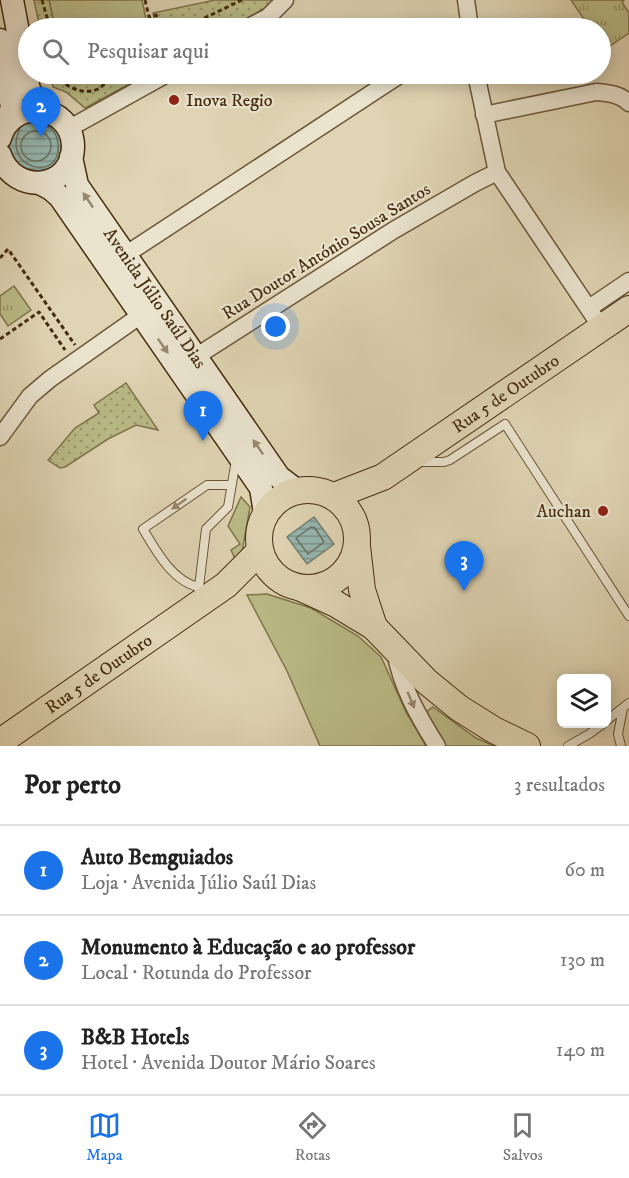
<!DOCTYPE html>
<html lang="pt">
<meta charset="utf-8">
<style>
:root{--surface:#fff;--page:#f6f6f6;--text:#222;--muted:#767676;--line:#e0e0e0;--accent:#1a73e8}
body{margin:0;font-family:"IM FELL DW Pica",serif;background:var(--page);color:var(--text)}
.controls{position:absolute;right:18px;bottom:18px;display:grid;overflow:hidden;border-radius:9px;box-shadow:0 3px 15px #0003}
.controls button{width:54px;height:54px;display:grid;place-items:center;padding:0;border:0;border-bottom:2px solid var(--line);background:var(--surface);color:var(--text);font:30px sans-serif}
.you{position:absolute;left:276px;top:327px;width:21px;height:21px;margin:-15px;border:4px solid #fff;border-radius:50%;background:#1a73e8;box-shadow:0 0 0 9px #1a73e833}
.badge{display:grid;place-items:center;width:39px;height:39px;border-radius:50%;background:var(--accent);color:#fff;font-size:20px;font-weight:700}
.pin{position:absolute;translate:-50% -50px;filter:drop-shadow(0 2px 3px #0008)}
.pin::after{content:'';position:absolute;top:32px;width:21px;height:18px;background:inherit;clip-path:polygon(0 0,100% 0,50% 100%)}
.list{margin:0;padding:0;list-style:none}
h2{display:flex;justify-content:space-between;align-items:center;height:78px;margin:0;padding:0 24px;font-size:26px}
h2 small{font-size:20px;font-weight:400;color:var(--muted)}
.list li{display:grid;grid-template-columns:39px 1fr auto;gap:18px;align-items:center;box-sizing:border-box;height:90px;padding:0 24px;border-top:2px solid var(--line)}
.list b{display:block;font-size:22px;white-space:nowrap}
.list p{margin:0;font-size:20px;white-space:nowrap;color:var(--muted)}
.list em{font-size:20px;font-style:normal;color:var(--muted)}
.icon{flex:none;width:33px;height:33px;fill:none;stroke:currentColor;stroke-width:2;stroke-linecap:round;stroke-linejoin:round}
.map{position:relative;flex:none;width:629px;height:746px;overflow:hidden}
.search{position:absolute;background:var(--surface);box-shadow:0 3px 15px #0003;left:18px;right:18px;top:18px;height:66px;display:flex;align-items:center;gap:15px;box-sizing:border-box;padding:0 21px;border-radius:33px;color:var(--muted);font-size:22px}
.sheet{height:348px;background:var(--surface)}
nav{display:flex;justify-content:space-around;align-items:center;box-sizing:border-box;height:84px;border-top:2px solid var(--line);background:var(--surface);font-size:16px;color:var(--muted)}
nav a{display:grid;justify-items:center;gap:3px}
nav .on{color:var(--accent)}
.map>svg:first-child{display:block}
</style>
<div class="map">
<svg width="629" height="746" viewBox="0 0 629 746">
<defs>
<pattern id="park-tufts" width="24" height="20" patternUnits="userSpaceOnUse" patternTransform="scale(1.5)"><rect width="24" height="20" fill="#babb87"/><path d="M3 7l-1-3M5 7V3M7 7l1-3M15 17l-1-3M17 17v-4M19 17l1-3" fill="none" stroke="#99986d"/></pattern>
<pattern id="garden-dots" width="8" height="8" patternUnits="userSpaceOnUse" patternTransform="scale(1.5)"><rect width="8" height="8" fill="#babb87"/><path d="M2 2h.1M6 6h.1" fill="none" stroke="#99986d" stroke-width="1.8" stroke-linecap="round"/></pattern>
<pattern id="water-rules" width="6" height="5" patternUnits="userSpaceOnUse" patternTransform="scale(1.5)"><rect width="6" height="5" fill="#95b7b2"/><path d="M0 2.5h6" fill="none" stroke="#7b958f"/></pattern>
</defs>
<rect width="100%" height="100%" fill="#dfd4b3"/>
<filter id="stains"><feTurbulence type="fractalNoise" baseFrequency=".00333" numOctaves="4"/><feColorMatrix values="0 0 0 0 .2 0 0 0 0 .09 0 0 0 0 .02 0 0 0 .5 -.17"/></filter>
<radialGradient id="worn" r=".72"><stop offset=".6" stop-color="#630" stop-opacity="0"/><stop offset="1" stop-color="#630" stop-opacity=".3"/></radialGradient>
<path fill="#babb87" stroke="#80744b" stroke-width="1.5" d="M49,0H142L148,28H55Z
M241,497L250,507L242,552L236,561L231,550L240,544L228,526Z
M267,594L311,608L358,636L381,657L406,712L426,746H320L287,671L247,595Z
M433,707L476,738L494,746H446L426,712Z"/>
<path fill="url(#park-tufts)" stroke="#80744b" stroke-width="1.5" d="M571,0H624L622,2L629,13V33L604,50L601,44L600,28H590Z
M14,286L31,310L8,326L0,314V296Z"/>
<path fill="url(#garden-dots)" stroke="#80744b" stroke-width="1.5" d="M34,0H49L55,28H40Z
M215,0H274L262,10L229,28H156L153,13Z
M50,74H148L85,108L66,92L53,87Z
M126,383L158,430L136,425L108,439L65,467L60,468L48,460L75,428L99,413L94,405Z"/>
<path fill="url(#water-rules)" stroke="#757f71" stroke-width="1.5" d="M24,119L52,122L65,146C56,170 50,174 25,172C3,145 3,147 24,119Z
M314,517L334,544L307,564L287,537Z"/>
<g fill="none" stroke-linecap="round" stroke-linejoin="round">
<path stroke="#6d7260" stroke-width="1.5" d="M20,129C0,169 63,184 58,143C57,134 52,128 44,125
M21 146a15 15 0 1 1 30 0a15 15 0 1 1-30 0Z
M311,527L315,528L324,542L308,554L296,538Z"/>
<g stroke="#6c5638" stroke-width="10">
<path id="service" d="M418,462H444L450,460L505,424L629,616
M199,587L206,529L228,507L236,460
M201,599L199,587C173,582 156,551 143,529L207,485H231
M606,721L629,703
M568,746L589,734L603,724
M621,746L618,734L623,708"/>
</g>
<g stroke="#6c5638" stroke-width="19">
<path id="minor" d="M466,0L470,28
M247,28L268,17L285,0
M476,74L497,172L601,327
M484,115L596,92C608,93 620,94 629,103
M68,129L167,74
M116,261L401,74
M589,308L629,281
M186,363L394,230L475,183L497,172
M0,437L30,396L50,379L141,315
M395,651C401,686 418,716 437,746"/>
</g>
<g stroke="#452c0f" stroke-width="25">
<g id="secondary">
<path d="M12,0L29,90L36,100L46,111"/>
<path d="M0,40L12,107L7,123"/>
<path d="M0,138C11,97 72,103 73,146C73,190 14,196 0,155"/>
<path id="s1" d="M71,157L77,185L279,477L296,490"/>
<path d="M40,183L51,189L60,197L261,488L265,513"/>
</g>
</g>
<g stroke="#452c0f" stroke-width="28">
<g id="primary">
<circle cx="308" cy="539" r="49"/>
<path id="s2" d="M334,496L383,477L629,309"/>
<path d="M357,546L362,590L374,627"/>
<path d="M301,588L336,604L374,627L426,681L459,708L494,730L527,746"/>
<path id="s3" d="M0,742L226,585L260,551"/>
</g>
</g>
<path stroke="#452c0f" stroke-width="3" stroke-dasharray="4.5 3" stroke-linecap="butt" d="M42,0L50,28
M145,0L149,17L156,15L161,28
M149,17L151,28
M184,28L242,0
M55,74C63,86 83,96 98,89C105,85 110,78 117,74
M0,258L8,249L75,345
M0,339L39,312L65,350"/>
<use href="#service" stroke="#eae3ce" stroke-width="8"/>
<use href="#minor" stroke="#eae3ce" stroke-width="16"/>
<use href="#secondary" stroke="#eae3ce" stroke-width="22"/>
<use href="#primary" stroke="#dfd4b3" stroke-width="26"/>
</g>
<defs><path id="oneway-solid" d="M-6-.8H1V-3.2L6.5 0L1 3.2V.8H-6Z" transform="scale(1.5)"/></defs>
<g fill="#98886e">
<use href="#oneway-solid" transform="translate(88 200) rotate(-124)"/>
<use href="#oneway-solid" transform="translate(163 346) rotate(55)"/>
<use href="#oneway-solid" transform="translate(258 447) rotate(-125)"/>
<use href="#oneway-solid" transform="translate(179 504) rotate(145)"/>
<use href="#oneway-solid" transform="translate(411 700) rotate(67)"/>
</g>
<g fill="#8f2418" stroke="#eae3ce" stroke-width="2">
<circle cx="174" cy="100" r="6"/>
<circle cx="603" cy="511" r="6"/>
</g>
<g text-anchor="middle" stroke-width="4.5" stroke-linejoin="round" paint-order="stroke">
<g font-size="18" fill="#452c0f" stroke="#eae3ce" text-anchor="start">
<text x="186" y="106">Inova Regio</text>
<text x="591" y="517" text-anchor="end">Auchan</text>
</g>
<g font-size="18" fill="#452c0f" stroke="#eae3ce">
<text transform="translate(326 251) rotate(-32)" y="6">Rua Doutor António Sousa Santos</text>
<text dy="6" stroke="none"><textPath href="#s1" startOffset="166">Avenida Júlio Saúl Dias</textPath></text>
<text dy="6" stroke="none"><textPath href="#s2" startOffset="201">Rua 5 de Outubro</textPath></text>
<text dy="6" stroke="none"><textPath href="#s3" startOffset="120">Rua 5 de Outubro</textPath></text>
</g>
</g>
<rect width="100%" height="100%" filter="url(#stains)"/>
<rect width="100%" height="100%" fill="url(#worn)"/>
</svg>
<div class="controls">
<button><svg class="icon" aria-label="layers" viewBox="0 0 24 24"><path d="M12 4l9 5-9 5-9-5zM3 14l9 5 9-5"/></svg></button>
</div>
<div class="you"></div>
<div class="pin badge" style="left:203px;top:441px">1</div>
<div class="pin badge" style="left:41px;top:137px">2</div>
<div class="pin badge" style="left:464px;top:591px">3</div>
<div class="search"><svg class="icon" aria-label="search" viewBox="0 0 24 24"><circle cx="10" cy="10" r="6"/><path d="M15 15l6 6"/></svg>Pesquisar aqui</div>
</div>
<section class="sheet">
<h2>Por perto<small>3 resultados</small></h2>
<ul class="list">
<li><span class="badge">1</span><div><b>Auto Bemguiados</b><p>Loja · Avenida Júlio Saúl Dias</p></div><em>60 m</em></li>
<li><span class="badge">2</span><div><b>Monumento à Educação e ao professor</b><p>Local · Rotunda do Professor</p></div><em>130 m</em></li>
<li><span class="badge">3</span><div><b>B&amp;B Hotels</b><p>Hotel · Avenida Doutor Mário Soares</p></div><em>140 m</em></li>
</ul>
</section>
<nav>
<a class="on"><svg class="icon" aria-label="map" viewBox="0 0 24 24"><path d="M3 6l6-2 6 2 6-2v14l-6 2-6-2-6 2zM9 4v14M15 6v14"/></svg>Mapa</a>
<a><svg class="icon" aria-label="directions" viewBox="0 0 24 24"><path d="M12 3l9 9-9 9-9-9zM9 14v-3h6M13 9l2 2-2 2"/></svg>Rotas</a>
<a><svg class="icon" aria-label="saved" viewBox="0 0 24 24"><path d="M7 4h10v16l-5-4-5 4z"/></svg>Salvos</a>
</nav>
